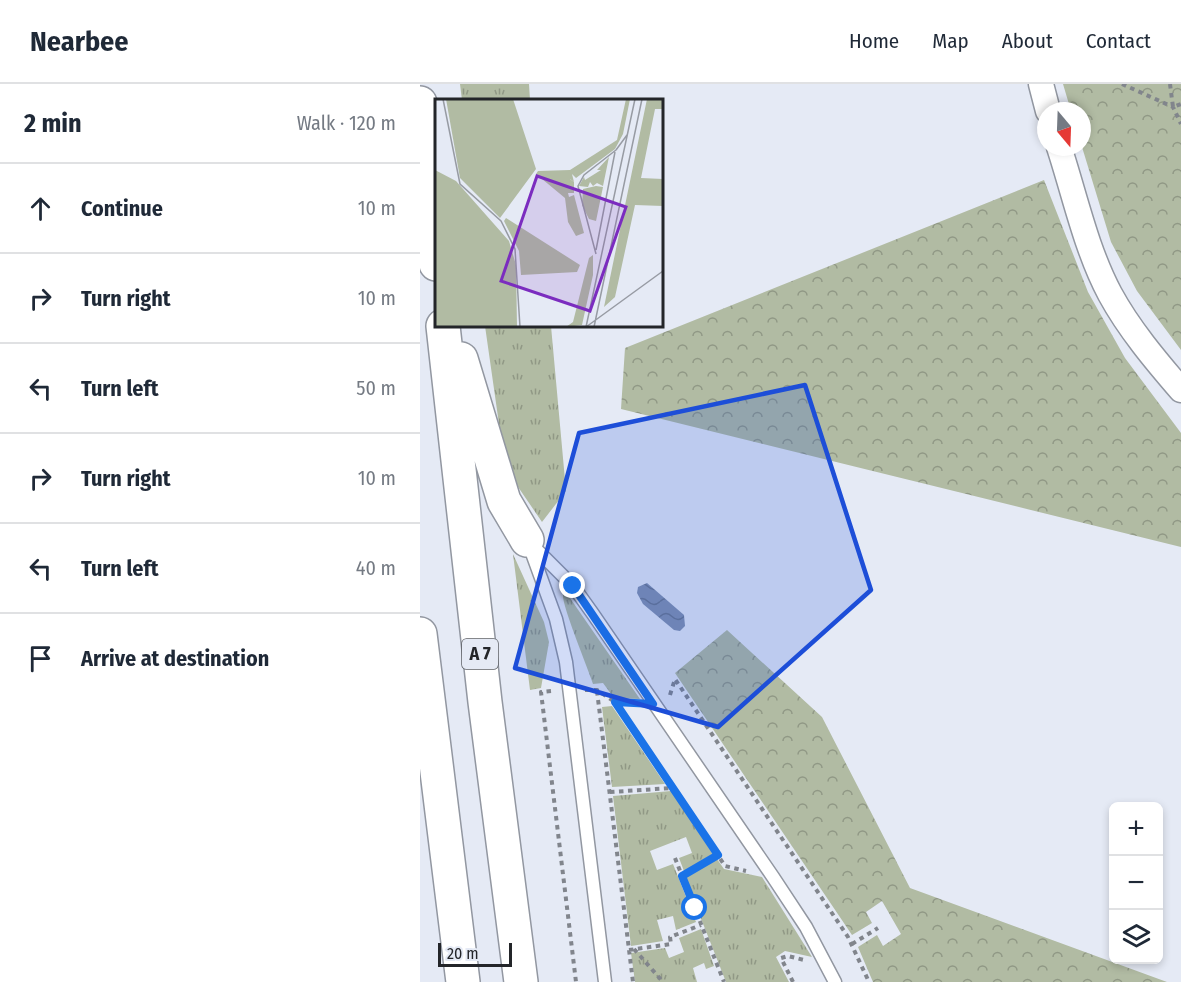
<!DOCTYPE html>
<meta charset="utf-8">
<style>
:root{--surface:#fff;--page:#f6f6f7;--text:#1f2937;--muted:#747a83;--line:#e0e1e3}
body{margin:0;font-family:"Fira Sans Condensed",sans-serif;background:var(--page);color:var(--text)}
.controls{position:absolute;right:18px;bottom:18px;display:grid;overflow:hidden;border-radius:9px;box-shadow:0 3px 9px #0003}
.controls button{width:54px;height:54px;display:grid;place-items:center;padding:0;border:0;border-bottom:2px solid var(--line);background:var(--surface);color:var(--text);font:30px sans-serif}
.compass{position:absolute;left:617px;top:18px;width:54px;height:54px;border-radius:50%;background:var(--surface);box-shadow:0 3px 9px #0003;rotate:161deg}
.scale{position:absolute;left:18px;bottom:15px;width:74px;box-sizing:border-box;padding-left:6px;border:3px solid #232529;border-top:0;font-size:16px;line-height:21px;white-space:nowrap;color:#232529;-webkit-text-stroke:4px #e5eaf5;paint-order:stroke}
.stop{position:absolute;width:18px;height:18px;margin:-14px;border:4px solid #1a73e8;border-radius:50%;background:#fff}
.stop.end{background:#1a73e8;border-color:#fff;box-shadow:0 2px 6px #0008}
.list{margin:0;padding:0;list-style:none}
h2{display:flex;justify-content:space-between;align-items:center;height:78px;margin:0;padding:0 24px;font-size:26px}
h2 small{font-size:20px;font-weight:400;color:var(--muted)}
.list li{display:grid;grid-template-columns:39px 1fr auto;gap:18px;align-items:center;box-sizing:border-box;height:90px;padding:0 24px;border-top:2px solid var(--line)}
.list b{display:block;font-size:22px;white-space:nowrap}
.list em{font-size:20px;font-style:normal;color:var(--muted)}
.icon{flex:none;width:33px;height:33px;fill:none;stroke:currentColor;stroke-width:2;stroke-linecap:round;stroke-linejoin:round}
.map{position:relative;flex:none;width:761px;height:898px;overflow:hidden}
header{display:flex;align-items:center;gap:36px;box-sizing:border-box;height:84px;padding:0 30px;background:var(--surface);border-bottom:2px solid var(--line)}
header strong{font-size:28px}
nav{display:flex;gap:33px;margin-inline-start:auto;font-size:21px}
main{display:flex}
aside{flex:1;background:var(--surface)}
.map>svg:first-child{display:block}
</style>
<header>
<strong>Nearbee</strong>
<nav><a>Home</a><a>Map</a><a>About</a><a>Contact</a></nav>
</header>
<main>
<aside>
<h2>2 min<small>Walk · 120 m</small></h2>
<ul class="list">
<li><svg class="icon" aria-label="ahead" viewBox="0 0 24 24"><path d="M12 20V5M6 11l6-6 6 6"/></svg><div><b>Continue</b></div><em>10 m</em></li>
<li><svg class="icon" aria-label="right" viewBox="0 0 24 24"><path d="M7 20v-9h11M14 6l5 5-5 5"/></svg><div><b>Turn right</b></div><em>10 m</em></li>
<li><svg class="icon" aria-label="left" viewBox="0 0 24 24"><path d="M17 20v-9H6M10 6l-5 5 5 5"/></svg><div><b>Turn left</b></div><em>50 m</em></li>
<li><svg class="icon" aria-label="right" viewBox="0 0 24 24"><path d="M7 20v-9h11M14 6l5 5-5 5"/></svg><div><b>Turn right</b></div><em>10 m</em></li>
<li><svg class="icon" aria-label="left" viewBox="0 0 24 24"><path d="M17 20v-9H6M10 6l-5 5 5 5"/></svg><div><b>Turn left</b></div><em>40 m</em></li>
<li><svg class="icon" aria-label="arrive" viewBox="0 0 24 24"><path d="M6 21V4h12l-3 4 3 4H6"/></svg><div><b>Arrive at destination</b></div></li>
</ul>
</aside>
<div class="map">
<svg width="761" height="898" viewBox="0 0 761 898">
<defs>
<pattern id="grass-tufts" width="24" height="20" patternUnits="userSpaceOnUse" patternTransform="scale(1.5)"><rect width="24" height="20" fill="#b1bba3"/><path d="M3 7l-1-3M5 7V3M7 7l1-3M15 17l-1-3M17 17v-4M19 17l1-3" fill="none" stroke="#909885"/></pattern>
<pattern id="forest-crowns" width="20" height="18" patternUnits="userSpaceOnUse" patternTransform="scale(1.5)"><rect width="20" height="18" fill="#b1bba3"/><path d="M2 6a3 3 0 1 1 6 0M12 15a3 3 0 1 1 6 0" fill="none" stroke="#909885"/></pattern>
<pattern id="water-waves" width="16" height="10" patternUnits="userSpaceOnUse" patternTransform="scale(1.5)"><rect width="16" height="10" fill="#8292b0"/><path d="M0 5q4-4 8 0t8 0" fill="none" stroke="#6a778f"/></pattern>
</defs>
<rect width="100%" height="100%" fill="#e5eaf5"/>
<path fill="url(#grass-tufts)" d="M40,0H109L110,16H42Z
M65,242H131L146,407L122,438L94,397L83,368Z
M93,470L124,538L129,558L121,604L110,606Z
M143,510H147L152,517L220,615L194,614L183,599L173,600C168,584 141,520 143,510Z
M192,622L245,700L192,703L182,623Z
M251,707L293,770L264,787L259,774L272,769L266,753L230,767L237,786L253,780L276,838L256,846L253,832L237,836L243,857L211,862L193,712Z
M297,775L304,785L342,793L392,873L365,867L356,873L369,898H306L265,794Z
M281,845L294,882L286,885L284,879L273,884L277,898H215L211,869L245,864L249,874L264,868L259,854Z"/>
<path fill="url(#forest-crowns)" d="M643,0H761V266L717,207L691,158L662,63V27H651Z
M624,96L668,208L705,274L761,349V463L201,325L205,264Z
M307,546L402,633L490,804L747,898H453L438,863L457,851L463,862L481,850L462,817L446,828L452,839L432,851L255,589Z"/>
<path fill="url(#water-waves)" d="M227,499L264,531L265,542L260,547L254,546L223,520L217,509L218,503Z"/>
<g fill="none" stroke-linecap="round" stroke-linejoin="round">
<g stroke="#9297a1" stroke-width="15">
<path id="service" d="M108,457L153,502L173,530L353,793L386,843L415,898
M109,461L136,535L146,578L185,898"/>
</g>
<g stroke="#9297a1" stroke-width="27">
<path id="minor" d="M621,0L628,27
M639,63C655,112 666,165 690,210C709,245 736,277 761,306"/>
</g>
<g stroke="#9297a1" stroke-width="36">
<path id="motorway" d="M0,19L16,180
M23,242L65,618L101,898
M41,275L84,417L107,456
M0,550L43,898"/>
</g>
<path stroke="#81858c" stroke-width="4" stroke-dasharray="4.5 4.5" stroke-linecap="butt" d="M702,0L753,23L761,40
M750,0L753,23L761,20
M165,606H177L195,618L211,619
M131,607L121,608L156,898
M177,607L213,898
M250,611L255,595L428,853L449,898
M195,618L305,782L326,787
M190,708L252,704
M298,771L262,792L304,898
M255,774L262,792
M432,860L458,844
M214,865L243,898
M209,866L251,860L250,853L281,841
M373,898L361,874L368,872L384,876"/>
<use href="#service" stroke="#fff" stroke-width="12"/>
<use href="#minor" stroke="#fff" stroke-width="24"/>
<use href="#motorway" stroke="#fff" stroke-width="33"/>
</g>
<g fill="none" stroke-linecap="round" stroke-linejoin="round">
<path stroke="#1a73e8" stroke-width="8" d="M153,502L233,620L195,618L298,771L262,792L275,824"/>
</g>
<path fill="#1d4ed8" fill-opacity="0.2" stroke="#1d4ed8" stroke-width="4.5" stroke-linejoin="round" d="M385,301L451,506L298,643L95,584L159,349Z"/>
<g text-anchor="middle" stroke-width="6" stroke-linejoin="round" paint-order="stroke">
<rect fill="#e5eaf5" stroke="#5d6066" stroke-width="1.5" x="42" y="555" width="36" height="30" rx="4.5"/>
<g font-size="18" font-weight="bold" fill="#232529">
<text x="60" y="576">A 7</text>
</g>
</g>
<g transform="translate(15 15)">
<rect width="228" height="228" fill="#e5eaf5"/>
<path d="M191,0H195L188,35L180,50L141,79L137,75L139,83L135,80V71L182,41ZM212,0H228V10H220L206,79L228,80V107L200,106L180,198L169,208ZM174,58L168,87L162,84L158,87L155,83L153,88L144,87L149,78L150,81L166,71H162ZM161,87L168,88L161,122L154,120L147,106L148,90ZM158,156V176L147,226L131,228L138,223L154,159Z" fill="#b1bba3"/>
<path d="M11,0H78L101,70L65,119L25,79ZM0,71L21,82L74,142L81,166L82,228H0ZM135,71V80L139,83V94H133L134,98L139,96L149,134L141,137L133,123L130,99L101,75L103,72ZM71,119L145,166L142,173L86,176L84,152L69,122Z" fill="#b1bba3"/>
<path fill="none" stroke="#979ba3" stroke-width="1.5" d="M8,0L25,85L66,122L80,150L85,228M181,51L192,36M161,151L180,53M161,155L143,87L149,76L181,51M151,228L228,172M151,228L200,0M159,228L207,0"/>
<path fill="#7b2cbf" fill-opacity="0.15" stroke="#7b2cbf" stroke-width="3" d="M102,77L191,108L155,212L66,182Z"/>
<rect width="228" height="228" fill="none" stroke="#232529" stroke-width="3"/>
</g>
</svg>
<div class="controls">
<button>+</button>
<button>−</button>
<button><svg class="icon" aria-label="layers" viewBox="0 0 24 24"><path d="M12 4l9 5-9 5-9-5zM3 14l9 5 9-5"/></svg></button>
</div>
<svg class="compass" viewBox="-18 -18 36 36"><path d="M0-13l5 13h-10z" fill="#e53935"/><path d="M0 13l5-13h-10z" fill="#747a83"/></svg>
<div class="scale">20 m</div>
<div class="stop" style="left:275px;top:824px"></div>
<div class="stop end" style="left:153px;top:502px"></div>
</div>
</main>
